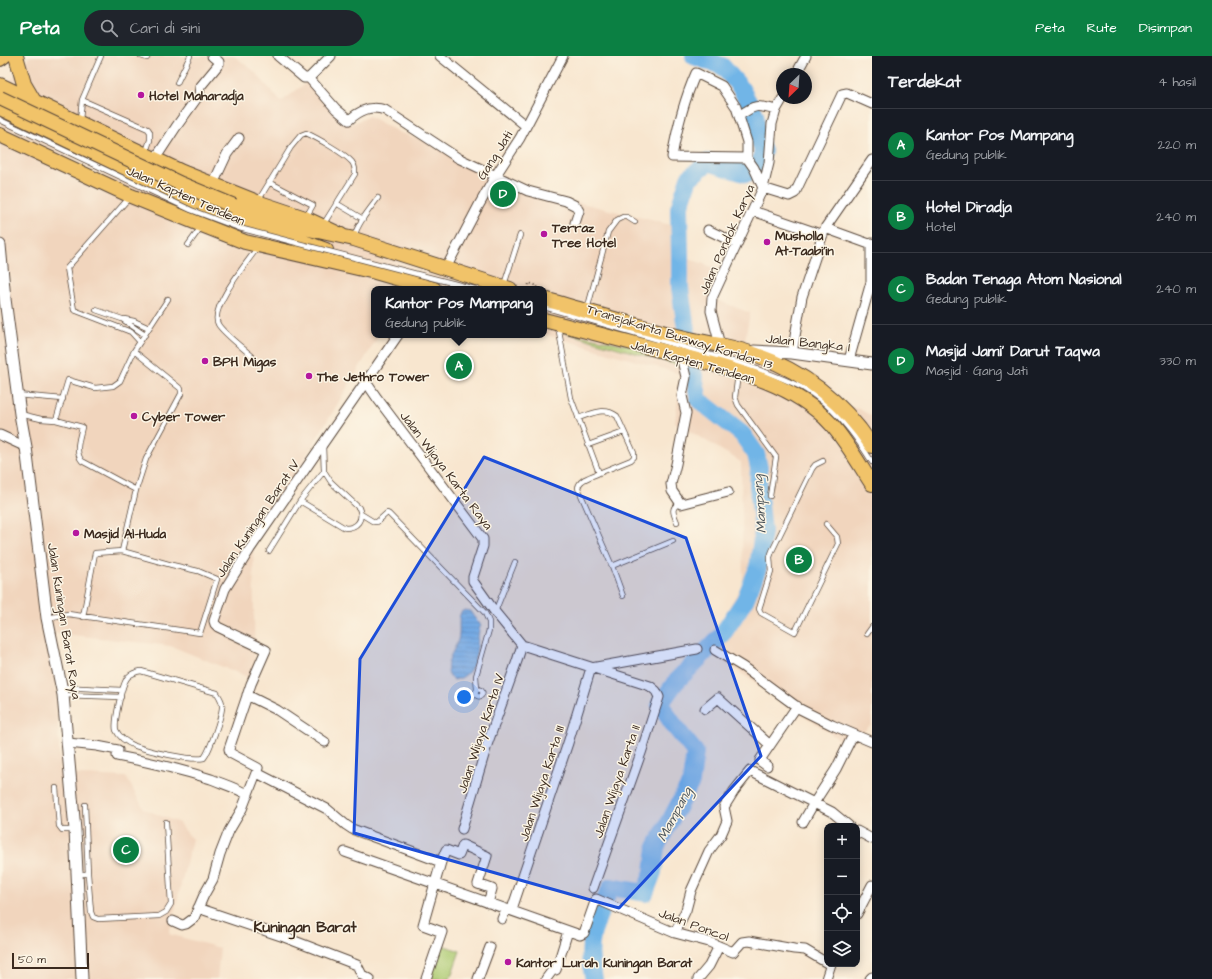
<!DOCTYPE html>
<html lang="id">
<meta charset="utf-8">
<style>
:root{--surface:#171b24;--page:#20242c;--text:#f1f3f6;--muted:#9ea1a6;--line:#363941;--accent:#0b8043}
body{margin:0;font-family:"Architects Daughter",sans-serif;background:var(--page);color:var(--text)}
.controls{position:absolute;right:12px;bottom:12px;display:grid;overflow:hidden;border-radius:8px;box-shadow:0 2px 10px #0003}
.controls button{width:36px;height:36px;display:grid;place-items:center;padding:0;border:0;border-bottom:1px solid var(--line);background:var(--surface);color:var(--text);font:20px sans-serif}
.compass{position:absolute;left:776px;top:12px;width:36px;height:36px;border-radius:50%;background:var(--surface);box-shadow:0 2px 10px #0003;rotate:205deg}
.scale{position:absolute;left:12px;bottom:10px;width:77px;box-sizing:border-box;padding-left:4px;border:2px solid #3b2a1e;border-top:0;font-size:11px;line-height:14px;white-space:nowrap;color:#3b2a1e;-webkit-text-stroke:3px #fcf5e5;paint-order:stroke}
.you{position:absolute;left:464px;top:641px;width:14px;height:14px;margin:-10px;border:3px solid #fff;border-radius:50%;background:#1a73e8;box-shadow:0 0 0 6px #1a73e833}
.badge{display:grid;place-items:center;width:26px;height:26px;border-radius:50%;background:var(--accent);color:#fff;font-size:13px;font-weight:700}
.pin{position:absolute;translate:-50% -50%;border:2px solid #fff;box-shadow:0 1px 4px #0006}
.popup{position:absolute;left:371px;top:230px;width:176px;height:52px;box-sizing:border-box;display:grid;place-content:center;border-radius:8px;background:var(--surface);filter:drop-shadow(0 1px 3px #0005);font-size:13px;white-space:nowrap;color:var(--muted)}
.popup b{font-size:15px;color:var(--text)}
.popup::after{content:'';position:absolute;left:50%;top:100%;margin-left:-8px;border:8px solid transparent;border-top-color:var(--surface)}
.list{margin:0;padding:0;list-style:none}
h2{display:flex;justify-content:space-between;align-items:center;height:52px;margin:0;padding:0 16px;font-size:17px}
h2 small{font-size:13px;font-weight:400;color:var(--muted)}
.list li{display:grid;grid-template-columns:26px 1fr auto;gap:12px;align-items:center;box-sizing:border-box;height:72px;padding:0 16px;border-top:1px solid var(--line)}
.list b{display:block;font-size:15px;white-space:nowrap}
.list p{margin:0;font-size:13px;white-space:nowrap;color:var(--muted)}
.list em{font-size:13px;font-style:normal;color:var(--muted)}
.icon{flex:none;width:22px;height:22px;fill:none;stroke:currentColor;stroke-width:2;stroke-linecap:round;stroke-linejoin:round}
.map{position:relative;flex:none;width:872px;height:923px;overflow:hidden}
header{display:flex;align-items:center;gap:24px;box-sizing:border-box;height:56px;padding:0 20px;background:var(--accent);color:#fff}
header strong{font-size:19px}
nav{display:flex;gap:22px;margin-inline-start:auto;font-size:14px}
.search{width:280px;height:36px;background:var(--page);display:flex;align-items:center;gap:10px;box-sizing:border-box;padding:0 14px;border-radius:22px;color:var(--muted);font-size:15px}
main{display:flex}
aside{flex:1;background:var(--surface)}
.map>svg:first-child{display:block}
</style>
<header>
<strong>Peta</strong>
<div class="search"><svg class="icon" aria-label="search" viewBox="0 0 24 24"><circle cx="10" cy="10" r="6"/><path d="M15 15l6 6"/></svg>Cari di sini</div>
<nav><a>Peta</a><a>Rute</a><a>Disimpan</a></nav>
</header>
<main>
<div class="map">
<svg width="872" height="923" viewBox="0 0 872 923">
<defs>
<pattern id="water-rules" width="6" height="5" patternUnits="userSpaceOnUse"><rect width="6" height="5" fill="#71b5e7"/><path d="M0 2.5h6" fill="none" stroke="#5e93bb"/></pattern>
</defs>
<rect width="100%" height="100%" fill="#fcf5e5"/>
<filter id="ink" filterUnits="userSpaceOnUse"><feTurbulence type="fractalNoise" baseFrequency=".025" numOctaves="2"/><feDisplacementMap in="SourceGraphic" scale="8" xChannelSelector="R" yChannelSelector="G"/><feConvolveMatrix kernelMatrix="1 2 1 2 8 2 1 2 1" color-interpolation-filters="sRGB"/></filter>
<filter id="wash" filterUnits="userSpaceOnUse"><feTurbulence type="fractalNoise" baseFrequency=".012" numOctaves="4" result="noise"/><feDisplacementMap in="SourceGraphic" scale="16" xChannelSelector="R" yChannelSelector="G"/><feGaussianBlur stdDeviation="0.9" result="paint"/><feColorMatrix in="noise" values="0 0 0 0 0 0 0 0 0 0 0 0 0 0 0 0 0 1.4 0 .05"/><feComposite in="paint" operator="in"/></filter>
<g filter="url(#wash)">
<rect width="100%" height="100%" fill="#f8e6cf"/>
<path fill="#f1d5bd" d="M30,0H234L254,15L281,46L310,24L351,68L369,60L400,77L422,83L528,134L671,169L682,200L728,217L717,244L750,257L744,289L810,317L843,350L859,353L872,360V668L848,689L705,593L743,527L741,406L675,366L681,318L544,278V233H374V279H379L253,488L255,624L171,590L55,577L60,718L126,721L144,753L179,767L192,783L169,878L220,892L217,923H0V39Z"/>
<path fill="#acca71" stroke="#747a48" d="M559,275L681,300L684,311Z
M439,888L460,895L450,923H426Z"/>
<path fill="url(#water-rules)" stroke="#567082" d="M465,554L470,555C473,561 478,564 481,570C478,574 479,577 478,582C476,600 475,620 454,624C439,612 454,597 458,584C461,575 457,565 461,556Z"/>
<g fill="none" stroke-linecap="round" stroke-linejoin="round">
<path stroke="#71b5e7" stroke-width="18" d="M594,923C584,886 596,864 611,831L645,837L653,816L656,791L691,726L695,696L675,671L660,648L675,627L722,579L745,544L758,512L763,475L758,430L759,412L756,398L742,378L699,344L691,306L680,232V199L679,152L689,122L708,106L747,118L758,112L763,95L757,77L755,58L740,31L722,10L694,0"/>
</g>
</g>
<g filter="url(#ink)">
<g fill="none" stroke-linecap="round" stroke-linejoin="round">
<g stroke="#574639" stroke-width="6">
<path id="service" d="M141,0L147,2L148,0
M177,27L190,0
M82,44L148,73L150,76V84L146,96
M80,64L82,44L101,0
M269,126L313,149L306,161
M129,142L67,212L74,254L131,276L140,286
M258,145L291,91L301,79L306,77C317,82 344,97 352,106C355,110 355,113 355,118L323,169
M336,147L363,163
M354,181C358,167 369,154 378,142
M188,189L201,171
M504,229L520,179
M544,251L746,309C766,316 785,323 803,332C833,349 854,377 872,406
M96,254L122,263L145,279
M587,254L608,176L617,164L623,161H627L635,166
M124,263L134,265L149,272
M558,270L571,342L599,417C591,421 579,423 578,432L612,510L623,540
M252,300C244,293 222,276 218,268C209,252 248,205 258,191
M738,318L735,341L738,349L776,401L770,440
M17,339L63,343
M20,358L41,363L56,364L82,371C80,381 74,396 82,405L136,434L146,403L181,338V333L134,295
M578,362C592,358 604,350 617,360L634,397V401L631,404L599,417
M56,364L68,324L95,332L113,330L120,325L134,295L168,243
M588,389L624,376
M823,405L815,409L812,413L772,495L770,501L771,515L759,553L761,557L795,576L838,488L837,481L826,468
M300,445L345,472C357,472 364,464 359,452L331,426L324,415L323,390
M361,458L374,466H377L387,457L389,458L485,557L489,566V574L476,620L477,633
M677,466C674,459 669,450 681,448
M269,495L300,445L324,415
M612,510L673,485
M495,556L515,506
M83,561L95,497L122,495L136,434
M47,562L68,558L200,577L217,523L198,515L172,509L122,495
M867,578L872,571
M141,615L217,637C220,642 223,646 222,652C221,662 210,694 204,702C190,705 149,695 135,690C128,687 119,681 116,674C114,666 122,627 128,621C132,617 135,616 141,615Z
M62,631L122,634
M475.5 637a3.5 3.5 0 1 1 7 0a3.5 3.5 0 1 1-7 0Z
M63,639L121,641
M56,732L59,770L62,774H75
M85,749L88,818
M78,818H88L91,856L93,861L98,863L159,860L166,856L171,848L166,766"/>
</g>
<g stroke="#574639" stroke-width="11">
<path id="minor" d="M278,0L304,22H309L336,53L349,64C360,54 371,49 385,54L458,102L528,135L566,145L576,150L579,155L575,167
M440,0L526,70
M796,18L806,0
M309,22L331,0
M739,60C755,48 757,49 776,54
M747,102L672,101C677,72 684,44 696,17L722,30L736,51L747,86V102L754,112L763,132L789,140L795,137L842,38L847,37L872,48
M155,103L176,71L199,39L200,31L219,8V6L212,0
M213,128L227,98L239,82
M753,155L823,179
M825,172L872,189
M708,174L737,188
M446,212L479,149L496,119L520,82L563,0
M720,289L711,255L712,242L763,132L769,107L772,68L776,54L783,42
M792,297L802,241L825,172L872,104
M681,300L686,321L682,340L686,357L676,408L671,428L672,435L681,448L728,436
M849,304L871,226V189L872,187
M366,326L377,342L483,483V490L473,521V525L495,556L522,589
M0,379L26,391
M522,589L650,630L656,635L659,641L641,697L593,832
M715,594L743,611L800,653L832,669L872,686
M247,639L277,654L325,686
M705,653L718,642L770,689
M68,687L97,690L118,694L117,700C149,706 180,713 211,723C223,728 237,732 248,739
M767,710L760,705V704L797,650
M257,717L327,753L346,769L352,773L441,806L423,869L442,876L426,923
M803,766L814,747L836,713L853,679
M462,773L487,689L517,605L522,589
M857,775L872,783
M345,796L580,879L584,877L596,843L675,877L709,886L733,896L742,886L749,885L794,893L805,894L827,907
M441,806L446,794L459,799L463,789L487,800L478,828L492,833L488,847
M513,850L568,687L591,612L697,593
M198,852L284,881L357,909L362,919L370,923
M857,858L872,829
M502,863L506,853
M173,865L182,869L186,868L194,862L204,839L213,823L220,798L229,775L242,753L258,712L230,697L229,693L251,628L266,594L218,571L215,568L214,565L225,533L250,493L398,279
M675,877L686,854L691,835L709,795L721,779L727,765L724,751L734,735L750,715L832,756L849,770
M478,923L490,891
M546,923L552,915L556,914L568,875
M698,923L709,910L719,890
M826,923L831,908
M870,923L872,921"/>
</g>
<g stroke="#574639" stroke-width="13">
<path id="tertiary" d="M0,189L5,243L20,358L26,391L47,562L63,639L75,774L82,923
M754,295L792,297L872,308"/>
</g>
<g stroke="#574639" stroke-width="16">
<path id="primary" d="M16,0L24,28L34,45
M0,3L4,0
M0,29L182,116L257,146L305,162L341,179
M0,52L203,149L326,194
M0,79L131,140L202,169L245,186L375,216L434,233
M234,150L300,171L354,183L510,233
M544,243C587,255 630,268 673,279C688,283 704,286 720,289C784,302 836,335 872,390
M544,264C585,275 626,285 667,296C722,311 791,324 831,368C847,386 859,408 872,428"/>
</g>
<path stroke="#574639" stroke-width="2" stroke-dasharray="1 3" stroke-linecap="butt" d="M528,233L529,227L538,230L537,233"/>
<use href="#service" stroke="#fff" stroke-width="4.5"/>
<use href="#minor" stroke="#fff" stroke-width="9"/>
<use href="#tertiary" stroke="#fff" stroke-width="11"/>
<use href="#primary" stroke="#f1c369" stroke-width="14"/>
<g stroke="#574639" stroke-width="6" stroke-linecap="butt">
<path id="service-bridge" d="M0,64L191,154L239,172L475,233"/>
</g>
<g stroke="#574639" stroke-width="16" stroke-linecap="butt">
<path id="primary-bridge" d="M0,42L181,128L234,150"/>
</g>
<use href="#service-bridge" stroke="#fff" stroke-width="4.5"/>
<use href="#primary-bridge" stroke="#f1c369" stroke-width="14"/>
</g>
</g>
<path fill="#1d4ed8" fill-opacity="0.2" stroke="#1d4ed8" stroke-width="3" stroke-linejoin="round" d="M484,401L686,482L761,700L619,852L354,777L360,603Z"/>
<g fill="#b5179e" stroke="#fcf5e5" stroke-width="1.5">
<circle cx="141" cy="39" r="4"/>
<circle cx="544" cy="178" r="4"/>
<circle cx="767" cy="186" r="4"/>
<circle cx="205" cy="305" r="4"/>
<circle cx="309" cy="320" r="4"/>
<circle cx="134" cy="360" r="4"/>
<circle cx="76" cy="477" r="4"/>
<circle cx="508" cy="906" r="4"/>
</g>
<g text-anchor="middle" stroke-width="3" stroke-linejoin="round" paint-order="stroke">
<g font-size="13" font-weight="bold" fill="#3b2a1e" stroke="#fcf5e5" text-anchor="start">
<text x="149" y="44">Hotel Maharadja</text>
<text x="552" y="176">Terraz<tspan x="552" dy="15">Tree Hotel</tspan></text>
<text x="775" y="184">Musholla<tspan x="775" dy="15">At-Taabi'in</tspan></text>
<text x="213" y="310">BPH Migas</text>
<text x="317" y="325">The Jethro Tower</text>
<text x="142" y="365">Cyber Tower</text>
<text x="84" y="482">Masjid Al-Huda</text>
<text x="516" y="911">Kantor Lurah Kuningan Barat</text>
</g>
<g font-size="13" fill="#3b2a1e" stroke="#fcf5e5">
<text transform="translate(494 99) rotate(-58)" y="5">Gang Jati</text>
<text transform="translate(186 139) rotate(24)" y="5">Jalan Kapten Tendean</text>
<text transform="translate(726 183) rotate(-66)" y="5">Jalan Pondok Karya</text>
<text transform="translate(680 280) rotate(17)" y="5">Transjakarta Busway Koridor 13</text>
<text transform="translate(808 286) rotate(6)" y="5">Jalan Bangka I</text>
<text transform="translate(693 305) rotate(16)" y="5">Jalan Kapten Tendean</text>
<text transform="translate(447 414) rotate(53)" y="5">Jalan Wijaya Karta Raya</text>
<text transform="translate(257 462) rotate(-56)" y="5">Jalan Kuningan Barat IV</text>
<text transform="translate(65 565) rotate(81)" y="5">Jalan Kuningan Barat Raya</text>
<text transform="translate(480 677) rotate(-72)" y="5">Jalan Wijaya Karta IV</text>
<text transform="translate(616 725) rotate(-71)" y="5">Jalan Wijaya Karta II</text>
<text transform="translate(541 727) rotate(-72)" y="5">Jalan Wijaya Karta III</text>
<text transform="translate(694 868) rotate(20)" y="5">Jalan Poncol</text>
</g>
<g font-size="14" font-style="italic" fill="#4b545a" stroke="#fcf5e5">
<text transform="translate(759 448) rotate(-94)" y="5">Mampang</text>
<text transform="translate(674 758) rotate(-62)" y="5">Mampang</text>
</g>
<g font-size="15" font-weight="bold" fill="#3b2a1e" stroke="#fcf5e5">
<text x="305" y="876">Kuningan Barat</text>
</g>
</g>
</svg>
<div class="controls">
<button>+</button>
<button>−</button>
<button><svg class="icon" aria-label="locate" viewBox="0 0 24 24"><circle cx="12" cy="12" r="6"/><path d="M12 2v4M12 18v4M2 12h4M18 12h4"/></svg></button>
<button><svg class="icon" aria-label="layers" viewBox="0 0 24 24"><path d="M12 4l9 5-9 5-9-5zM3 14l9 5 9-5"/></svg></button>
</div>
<svg class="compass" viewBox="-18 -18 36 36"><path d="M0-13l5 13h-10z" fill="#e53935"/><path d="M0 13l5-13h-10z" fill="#9ea1a6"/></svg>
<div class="scale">50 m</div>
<div class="you"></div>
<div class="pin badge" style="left:459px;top:310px">A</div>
<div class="popup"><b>Kantor Pos Mampang</b>Gedung publik</div>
<div class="pin badge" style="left:799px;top:504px">B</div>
<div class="pin badge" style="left:126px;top:794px">C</div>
<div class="pin badge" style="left:503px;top:138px">D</div>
</div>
<aside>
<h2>Terdekat<small>4 hasil</small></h2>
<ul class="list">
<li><span class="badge">A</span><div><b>Kantor Pos Mampang</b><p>Gedung publik</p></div><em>220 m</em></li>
<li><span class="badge">B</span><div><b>Hotel Diradja</b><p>Hotel</p></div><em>240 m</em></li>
<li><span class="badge">C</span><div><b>Badan Tenaga Atom Nasional</b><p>Gedung publik</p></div><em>240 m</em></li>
<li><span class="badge">D</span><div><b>Masjid Jami' Darut Taqwa</b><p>Masjid · Gang Jati</p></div><em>330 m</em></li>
</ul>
</aside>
</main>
